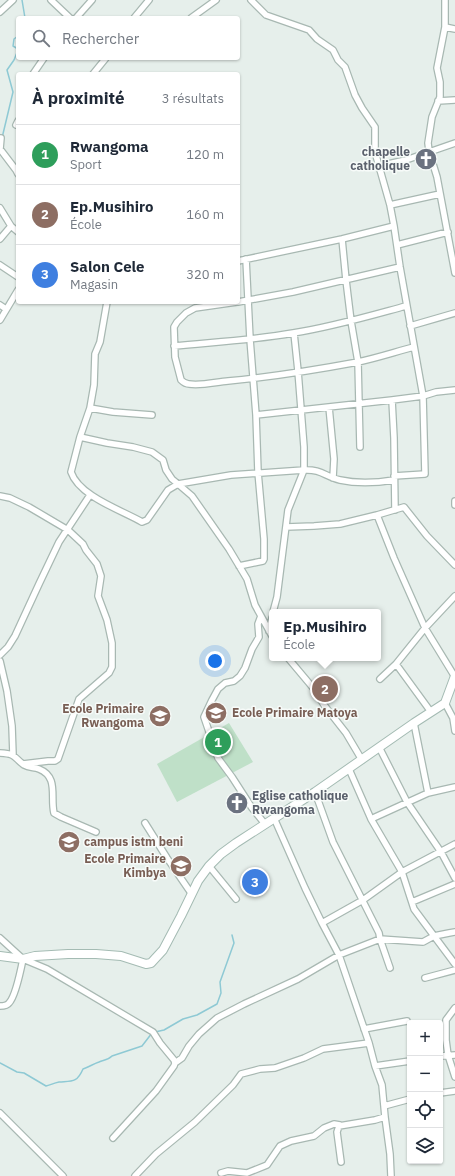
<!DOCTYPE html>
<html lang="fr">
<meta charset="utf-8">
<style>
:root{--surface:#fff;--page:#f2f2f3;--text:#1f2937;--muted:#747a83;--line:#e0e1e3;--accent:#7f5249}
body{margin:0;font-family:"IBM Plex Sans",sans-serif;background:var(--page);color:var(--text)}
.controls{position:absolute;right:12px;bottom:12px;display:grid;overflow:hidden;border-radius:4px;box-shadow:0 1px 3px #0004}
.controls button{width:36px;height:36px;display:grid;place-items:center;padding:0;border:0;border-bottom:1px solid var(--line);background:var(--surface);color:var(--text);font:20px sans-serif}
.you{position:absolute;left:215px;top:661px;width:14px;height:14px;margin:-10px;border:3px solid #fff;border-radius:50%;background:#1a73e8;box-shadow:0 0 0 6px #1a73e833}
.badge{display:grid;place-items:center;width:26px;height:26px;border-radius:50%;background:var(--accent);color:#fff;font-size:13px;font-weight:700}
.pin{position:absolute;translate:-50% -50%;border:2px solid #fff;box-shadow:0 1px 4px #0006}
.popup{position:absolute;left:269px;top:609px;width:112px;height:52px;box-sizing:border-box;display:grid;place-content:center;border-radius:4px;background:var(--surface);filter:drop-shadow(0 1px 3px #0005);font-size:13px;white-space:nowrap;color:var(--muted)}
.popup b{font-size:15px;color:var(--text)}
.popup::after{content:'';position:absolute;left:50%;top:100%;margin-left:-8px;border:8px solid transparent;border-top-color:var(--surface)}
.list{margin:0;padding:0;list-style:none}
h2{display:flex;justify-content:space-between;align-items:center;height:52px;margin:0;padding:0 16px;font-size:17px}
h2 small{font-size:13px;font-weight:400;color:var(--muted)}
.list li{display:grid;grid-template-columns:26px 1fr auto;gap:12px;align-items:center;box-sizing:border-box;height:60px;padding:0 16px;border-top:1px solid var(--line)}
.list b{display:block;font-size:15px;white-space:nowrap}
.list p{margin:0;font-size:13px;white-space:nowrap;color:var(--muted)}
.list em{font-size:13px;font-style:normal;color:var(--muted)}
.icon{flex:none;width:22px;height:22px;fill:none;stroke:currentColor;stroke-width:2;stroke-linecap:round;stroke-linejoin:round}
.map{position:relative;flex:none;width:455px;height:1176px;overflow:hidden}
.search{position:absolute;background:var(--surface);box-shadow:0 1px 3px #0004;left:16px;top:16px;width:224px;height:44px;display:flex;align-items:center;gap:10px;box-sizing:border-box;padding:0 14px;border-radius:4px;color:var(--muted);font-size:15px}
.panel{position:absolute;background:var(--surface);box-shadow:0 1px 3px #0004;left:16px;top:72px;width:224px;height:232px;border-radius:4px}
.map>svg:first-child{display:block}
</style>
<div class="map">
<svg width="455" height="1176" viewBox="0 0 455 1176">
<rect width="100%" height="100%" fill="#e6efeb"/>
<path fill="#bfe0c8" d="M229,723L253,762L177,802L157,764Z"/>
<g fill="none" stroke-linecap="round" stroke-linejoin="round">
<path stroke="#8ec9d4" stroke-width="1.5" d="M22,0L25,18
M18,36L14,39L13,46L18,49
M2,138L13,92L7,70L14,60L18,50
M155,1032L164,1030L183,1019L197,1015L217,1004L221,993L220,982L234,943L232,935
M0,1063L17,1072L24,1073L46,1086C50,1085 54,1083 59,1082C72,1081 77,1083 83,1069C89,1067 93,1064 99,1062C104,1060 108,1060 112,1056L142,1046L152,1033"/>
<g stroke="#a8b8b2" stroke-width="8">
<path id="street" d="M51,0L70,18
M251,0L266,15L309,30L317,39L333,50L338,60L345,67L355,95L362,108L375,127V152L390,205L394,226L400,267L423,396L425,474L394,476
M445,0V27L437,68L440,82V97L432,117L428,143L429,151L437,177L455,273
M0,12L13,0
M76,18L92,0
M134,18L149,0
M191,18L216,0
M445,27L455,29
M33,74L44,58
M93,74L106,58
M438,101L455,100
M16,125L18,121
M0,138H1L0,149L16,170L18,174
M379,166L406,160L455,143
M390,205L440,194
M0,208L11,226L18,232
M0,239L11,226
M342,239L346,280L351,321L358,362L360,447
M397,245L448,232
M238,261L342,239L394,226
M0,265L18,277
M107,302L100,342L95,354L94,385L90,408L80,437L71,472C79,496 121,510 142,522L147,520L168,490L178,484L192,496L229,549L247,579L255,605L272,636
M237,302L195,308L186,313L177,322L174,327L175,357L181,380C183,382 185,384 189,384C201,386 216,382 228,381C271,377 315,370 358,362C377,358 395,352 414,347
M238,302L293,292L400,267
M0,305L6,309
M0,320L18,290
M410,326L455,313
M174,346C214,342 254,340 293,333C332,327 369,316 406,306
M392,400L394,438L395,510
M329,407L334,459L333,478
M90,408L113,412L152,415
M256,415L392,400L423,396L436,392L455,390
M80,437L107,443L133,447L152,452L163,460L166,470L172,479L178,484L231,475L304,470C321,469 326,477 340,480C358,484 376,483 394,480
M0,496L10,498L29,507L68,530L83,544L86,550L97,564L101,576L98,596L107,620L112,643V667L109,673L79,699L58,759L55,761H48L23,764
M455,501V505
M286,527L314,526L340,524L377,515
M239,566L263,561L264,559V539L258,472L256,415L250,339L246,259
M273,612L277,597L288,510L304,470V447L298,371L294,333
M261,616L258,624L259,637L252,649L245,668L240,676L234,681L225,683L218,689L212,700L204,717L218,758L232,777L252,808L265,824
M269,631L272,618
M0,655L8,647L15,636L39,584L59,542L90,495
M288,658L314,689L324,705L346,733L362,760
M0,661L7,691L12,726L13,755
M396,664L431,712
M455,677L425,628L394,558L377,515L404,507L427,536L455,565
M380,679L396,664L425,628L455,596
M445,703L453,718L455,731
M414,723L428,793
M379,747L407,802L441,852L455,878
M0,753C17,754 13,757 24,765C29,768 34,767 39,769C59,777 50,797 54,813L61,817L96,832
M349,769L371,819L402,872L414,909L455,964
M315,792L333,842L379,933L380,939L390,968
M274,818L305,888L322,923L339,955L369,1043L375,1066L382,1085L385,1117L390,1154L391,1176
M371,819L428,793L455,787
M145,823L167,858L191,893
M209,866L236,899
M412,902L455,884
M322,923L363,900L402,872L455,844
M0,938L23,959L47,969L153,1032L160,1043L174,1060L175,1063
M425,978L455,970
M0,1006C3,1006 7,1006 9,1003C15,997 21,969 23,959
M455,1008L446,1020V1040L448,1055L455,1077
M364,1029L407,1021
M440,1056L455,1055
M375,1066L410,1061
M440,1093L455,1091
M384,1106L410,1099
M0,1113L63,1176
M113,1138L156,1091L174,1066L175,1063L182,1058L189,1046L199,1034L217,1018L244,1004L298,979L339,955L380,939L423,942L434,936L449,933L455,932
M341,1162L337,1132L339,1126L375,1120L385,1117
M221,1173L228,1171L247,1173L267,1165L280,1146L291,1141L314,1136L324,1128L334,1124L340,1125
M135,1176L156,1154L195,1122L233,1085L241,1074L260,1069L275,1068L304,1058L323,1049L369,1043"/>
</g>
<g stroke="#a4bbb3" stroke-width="10">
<path id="secondary" d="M0,956L23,959L35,956L68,954H96L121,956L146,964L151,963L163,950L181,916L198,881L209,866L221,854L236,843L315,792L414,723L445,703L455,676"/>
</g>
<use href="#street" stroke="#fff" stroke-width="5.5"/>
<use href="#secondary" stroke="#fff" stroke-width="8"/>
</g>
<defs>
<g id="church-disc" transform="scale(1.15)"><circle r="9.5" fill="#6b7280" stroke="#f7fbf9"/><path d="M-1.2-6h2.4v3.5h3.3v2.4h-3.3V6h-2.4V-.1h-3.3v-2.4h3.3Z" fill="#fff"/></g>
<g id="school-disc" transform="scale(1.15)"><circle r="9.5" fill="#8d6e63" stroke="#f7fbf9"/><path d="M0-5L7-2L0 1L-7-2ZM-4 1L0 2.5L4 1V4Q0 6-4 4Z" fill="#fff"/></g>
<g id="university-disc" transform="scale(1.15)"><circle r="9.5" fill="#8d6e63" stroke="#f7fbf9"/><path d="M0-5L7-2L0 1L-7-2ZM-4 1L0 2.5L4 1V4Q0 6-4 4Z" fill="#fff"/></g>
</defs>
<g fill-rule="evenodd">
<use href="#church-disc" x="426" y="159"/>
<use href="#school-disc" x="216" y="713"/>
<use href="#school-disc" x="160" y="716"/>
<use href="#church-disc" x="237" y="803"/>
<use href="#university-disc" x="69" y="842"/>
<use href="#school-disc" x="181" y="866"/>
</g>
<g text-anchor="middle" stroke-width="3" stroke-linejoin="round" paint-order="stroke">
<g font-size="12" font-weight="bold" fill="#5b616d" stroke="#f7fbf9" text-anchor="end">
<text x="410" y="156">chapelle<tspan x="410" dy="14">catholique</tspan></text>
<text x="252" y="800" text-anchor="start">Eglise catholique<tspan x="252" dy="14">Rwangoma</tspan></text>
</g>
<g font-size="12" font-weight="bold" fill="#785e54" stroke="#f7fbf9" text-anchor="end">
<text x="144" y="713">Ecole Primaire<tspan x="144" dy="14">Rwangoma</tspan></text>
<text x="232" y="717" text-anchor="start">Ecole Primaire Matoya</text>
<text x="84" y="846" text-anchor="start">campus istm beni</text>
<text x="166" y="863">Ecole Primaire<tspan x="166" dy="14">Kimbya</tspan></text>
</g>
</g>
</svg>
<div class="controls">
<button>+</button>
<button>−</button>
<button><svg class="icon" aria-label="locate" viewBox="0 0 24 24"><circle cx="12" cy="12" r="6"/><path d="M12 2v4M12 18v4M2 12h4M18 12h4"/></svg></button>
<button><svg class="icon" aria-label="layers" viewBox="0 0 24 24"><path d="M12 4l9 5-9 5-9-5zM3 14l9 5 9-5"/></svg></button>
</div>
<div class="you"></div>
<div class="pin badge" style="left:218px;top:742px;background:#2e9e5b">1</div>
<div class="pin badge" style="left:325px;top:689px;background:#8d6e63">2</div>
<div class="popup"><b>Ep.Musihiro</b>École</div>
<div class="pin badge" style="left:255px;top:882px;background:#3f7fe0">3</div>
<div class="search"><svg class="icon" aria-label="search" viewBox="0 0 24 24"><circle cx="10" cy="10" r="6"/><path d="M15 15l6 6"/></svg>Rechercher</div>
<section class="panel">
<h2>À proximité<small>3 résultats</small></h2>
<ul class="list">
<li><span class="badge" style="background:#2e9e5b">1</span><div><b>Rwangoma</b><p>Sport</p></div><em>120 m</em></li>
<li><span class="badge" style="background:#8d6e63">2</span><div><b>Ep.Musihiro</b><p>École</p></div><em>160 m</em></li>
<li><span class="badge" style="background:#3f7fe0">3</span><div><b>Salon Cele</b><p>Magasin</p></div><em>320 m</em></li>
</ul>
</section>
</div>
